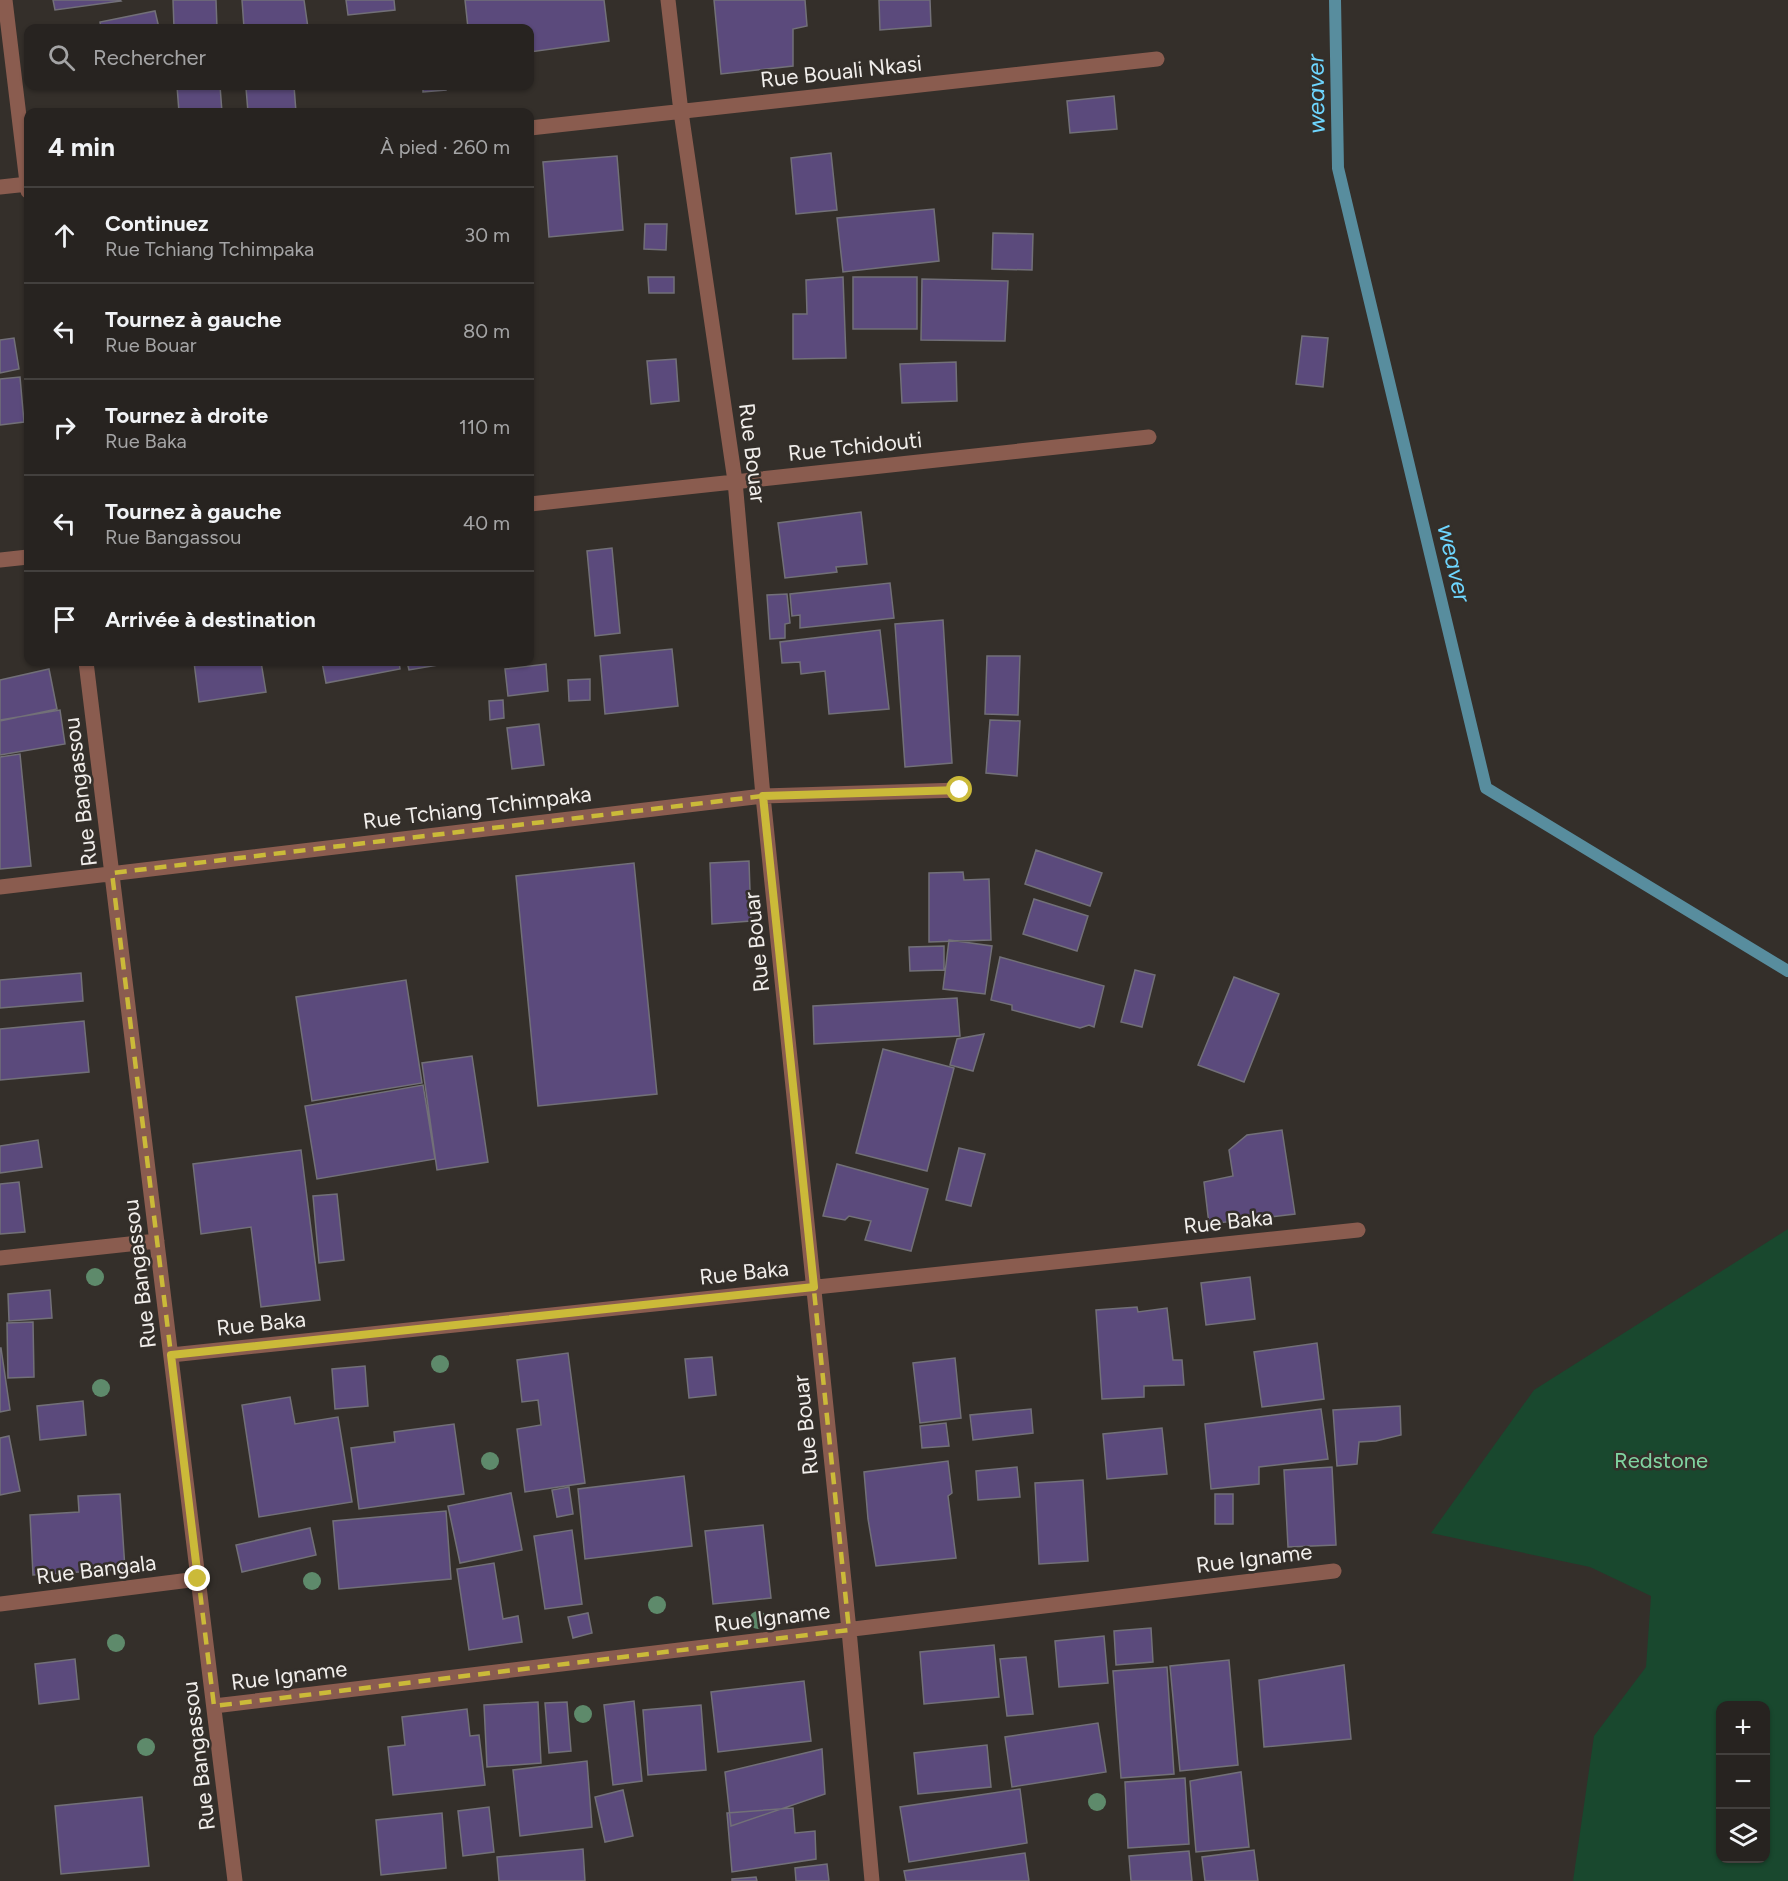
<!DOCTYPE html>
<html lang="fr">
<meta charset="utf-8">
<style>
:root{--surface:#272320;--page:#332f2d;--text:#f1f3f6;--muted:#a4a4a5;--line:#43403e}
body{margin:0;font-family:Figtree,sans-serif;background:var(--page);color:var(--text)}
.controls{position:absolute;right:18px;bottom:18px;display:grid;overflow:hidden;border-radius:12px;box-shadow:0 2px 4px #0004}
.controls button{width:54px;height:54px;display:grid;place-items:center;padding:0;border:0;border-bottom:2px solid var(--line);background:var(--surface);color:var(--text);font:30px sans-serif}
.stop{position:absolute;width:18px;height:18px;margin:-14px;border:4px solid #cbba39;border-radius:50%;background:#fff}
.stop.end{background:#cbba39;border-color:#fff;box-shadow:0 2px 6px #0008}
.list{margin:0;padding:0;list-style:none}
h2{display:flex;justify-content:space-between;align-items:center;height:78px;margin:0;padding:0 24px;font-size:26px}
h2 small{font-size:20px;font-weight:400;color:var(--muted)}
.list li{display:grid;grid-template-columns:39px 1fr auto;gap:18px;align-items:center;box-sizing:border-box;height:96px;padding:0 24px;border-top:2px solid var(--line)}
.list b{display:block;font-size:22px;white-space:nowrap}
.list p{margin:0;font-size:20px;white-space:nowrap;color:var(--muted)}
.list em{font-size:20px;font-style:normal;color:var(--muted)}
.icon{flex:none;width:33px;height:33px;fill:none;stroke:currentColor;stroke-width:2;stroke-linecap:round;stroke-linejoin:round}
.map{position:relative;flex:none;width:1788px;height:1881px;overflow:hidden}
.search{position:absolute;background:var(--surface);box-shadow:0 2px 4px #0004;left:24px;top:24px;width:510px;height:66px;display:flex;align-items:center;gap:15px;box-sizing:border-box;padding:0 21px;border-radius:12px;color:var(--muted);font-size:22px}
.panel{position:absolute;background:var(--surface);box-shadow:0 2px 4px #0004;left:24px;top:108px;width:510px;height:558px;border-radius:12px}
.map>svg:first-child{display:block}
</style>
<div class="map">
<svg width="1788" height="1881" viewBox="0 0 1788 1881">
<rect width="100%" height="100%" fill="#342f2a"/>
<path fill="#19482e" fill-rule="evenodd" d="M1788,1229V1881H1573L1594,1736L1646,1667L1651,1596L1590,1567L1431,1533L1534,1390ZM1720,1706H1766V1858H1720Z"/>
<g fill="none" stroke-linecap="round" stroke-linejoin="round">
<path stroke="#588d9e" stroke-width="12" d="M1335,0L1338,168L1486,788L1788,971"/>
</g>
<path fill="#5b4a7c" stroke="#727078" stroke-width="1.5" d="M53,0H120L121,1L55,10Z
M173,0H216L217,28H174Z
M242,0H304L308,28H244Z
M346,0H394L395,10L348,15Z
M465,0H604L609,41L530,52V28H468Z
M714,0H805L807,26L793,29V66L721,74Z
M879,0H930L931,26L880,30Z
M155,11L159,28H101L100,22Z
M177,86H220L222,112H179Z
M294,86L296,112H248L246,88Z
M423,86H446V90L423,92Z
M1114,96L1117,129L1070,133L1067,101Z
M831,153L837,210L796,214L791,158Z
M617,156L623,230L549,237L543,162Z
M934,209L939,261L843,272L837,218Z
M645,224H667L666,250L644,249Z
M993,233L1033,234L1032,270L992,269Z
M648,277H674V293H649Z
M843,277L846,358L793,359V314H807L806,280Z
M853,277H917V329H853Z
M922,279L1008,281L1005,341L921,340Z
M1302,336L1328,338L1323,387L1296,384Z
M14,338L19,369L0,373V340Z
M676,359L679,401L651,404L647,361Z
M956,362L957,401L902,403L900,364Z
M20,377L24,422L0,425V379Z
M861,512L867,564L836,567L837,572L785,578L778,523Z
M612,548L620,633L595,636L587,551Z
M890,583L894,618L800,628V615L792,616L790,594Z
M787,594L790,623L785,624V638L770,639L767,595Z
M943,620L952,763L905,767L895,624Z
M880,630L889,709L829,714L825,671L801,674L800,662L782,663L780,642Z
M672,649L678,706L605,714L600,656Z
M987,656H1020L1018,715L985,714Z
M194,662H261L266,692L199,702Z
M322,662H399L400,669L326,683Z
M407,662H449L450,663L409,670Z
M546,664L548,691L508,696L505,669Z
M49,669L57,709L0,721V680Z
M590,679V700L569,701L568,680Z
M503,700L504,718L490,720L489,701Z
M60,710L65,744L0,755V720Z
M990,720L1020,721L1017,776L986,773Z
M539,724L544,765L512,769L507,728Z
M20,754L31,866L0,869V757Z
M1036,850L1102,873L1090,906L1025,884Z
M749,861L751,921L712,924L710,863Z
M634,863L657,1094L538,1106L516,876Z
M963,872L964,880L989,879L991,940L929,942V873Z
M1034,899L1088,916L1077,951L1023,934Z
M949,940L992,946L985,994L943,989Z
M944,946V970L910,971L909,947Z
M1000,957L1104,986L1094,1027L1089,1025L1080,1028L1012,1010V1005L991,1000Z
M1135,970L1155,975L1142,1027L1121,1022Z
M81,973L83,1001L0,1008V980Z
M1234,977L1279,994L1244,1082L1198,1065Z
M406,980L422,1083L312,1101L296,997Z
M957,998L960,1036L814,1044L813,1006Z
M84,1021L89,1072L0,1080V1029Z
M984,1034L973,1071L950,1065L957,1039Z
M883,1049L954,1068L927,1171L856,1153Z
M472,1056L488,1162L437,1170L422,1063Z
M423,1085L435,1159L317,1179L305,1106Z
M1282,1130L1295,1214L1209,1224L1204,1182L1233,1176L1229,1150L1247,1135Z
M38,1140L42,1167L0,1173V1146Z
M959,1148L985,1154L971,1206L946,1200Z
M301,1150L320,1300L261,1307L251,1227L201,1234L193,1164Z
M837,1164L928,1189L911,1251L865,1240L871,1221L849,1216L845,1220L823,1216Z
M19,1182L25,1232L0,1234V1184Z
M337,1194L344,1260L319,1263L313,1196Z
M1250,1277L1255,1319L1206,1325L1201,1283Z
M50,1290L52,1318L9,1321L8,1294Z
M1137,1307L1138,1312L1167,1308L1173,1360H1182L1184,1385L1144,1386V1397L1102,1399L1096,1310Z
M33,1322L34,1377L8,1378L7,1323Z
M1317,1343L1324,1399L1262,1407L1254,1352Z
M1,1348L10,1410L0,1412V1348Z
M568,1353L585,1483L525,1492L517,1429L541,1425L538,1400L522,1402L517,1360Z
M712,1357L716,1395L689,1398L685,1359Z
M955,1358L961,1418L920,1423L913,1363Z
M365,1366L368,1406L335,1409L332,1369Z
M290,1397L295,1424L338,1417L352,1502L259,1517L242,1405Z
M83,1401L86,1435L40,1440L37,1406Z
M1400,1406L1401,1435L1376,1441L1359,1442L1357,1464L1337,1466L1333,1410Z
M1031,1409L1033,1433L973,1440L970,1415Z
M1321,1409L1328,1459L1259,1467V1484L1211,1489L1205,1424Z
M946,1423L949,1446L922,1448L920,1426Z
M454,1424L464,1494L359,1509L351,1448L395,1442L394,1432Z
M1162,1428L1167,1474L1107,1479L1103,1434Z
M9,1436L20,1491L0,1495V1438Z
M948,1461L952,1493L948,1496L956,1558L876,1566L868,1519L864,1472Z
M1017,1467L1020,1497L978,1500L976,1471Z
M1332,1467L1336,1545L1288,1547L1284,1470Z
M684,1476L692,1546L585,1559L578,1489Z
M1083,1480L1088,1561L1039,1564L1035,1483Z
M569,1487L573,1514L557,1517L552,1490Z
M511,1493L522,1550L460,1563L448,1506Z
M120,1494L125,1569L33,1575L30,1515L79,1512L78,1496Z
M1215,1494H1233V1524H1215Z
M446,1511L451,1579L339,1589L333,1521Z
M763,1525L771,1598L713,1604L705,1531Z
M310,1528L316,1555L242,1572L236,1545Z
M572,1530L582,1604L545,1609L534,1536Z
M494,1563L503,1619L518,1616L522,1642L469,1650L457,1569Z
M588,1613L592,1633L573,1638L568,1617Z
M1151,1628L1153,1662L1116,1665L1114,1631Z
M1104,1636L1108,1683L1059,1687L1055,1641Z
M994,1645L999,1697L924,1704L920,1652Z
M1026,1657L1033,1714L1007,1716L1000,1659Z
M75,1659L79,1699L39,1704L35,1664Z
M1229,1660L1238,1765L1180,1771L1170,1666Z
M1344,1665L1351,1739L1264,1747L1259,1680Z
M1167,1667L1174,1774L1121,1778L1113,1671Z
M804,1681L811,1741L718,1752L711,1692Z
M634,1701L642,1781L613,1785L604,1705Z
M538,1702L541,1763L487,1767L484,1705Z
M567,1702L571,1751L549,1753L545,1703Z
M701,1705L706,1770L648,1775L643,1710Z
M467,1709L470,1736L479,1735L485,1785L393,1795L388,1747L405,1745L402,1717Z
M1098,1723L1106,1772L1012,1787L1005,1737Z
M987,1745L991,1787L918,1794L914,1753Z
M822,1749L825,1794L731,1826L725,1772Z
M587,1761L592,1827L520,1836L513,1770Z
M1241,1772L1249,1847L1196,1852L1190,1781Z
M1185,1778L1189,1844L1128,1848L1125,1782Z
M1020,1789L1027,1843L909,1862L900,1807Z
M623,1790L633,1836L605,1842L595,1797Z
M142,1797L149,1866L61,1874L55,1806Z
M489,1807L494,1852L463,1856L458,1811Z
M793,1808L795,1833L815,1831L816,1859L732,1872L727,1813Z
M442,1813L446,1868L381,1875L376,1820Z
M583,1849L585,1881H499L497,1857Z
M1254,1850L1258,1881H1205L1202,1857Z
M1189,1851L1192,1881H1131L1129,1856Z
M1025,1853L1029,1881H906L904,1871Z
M827,1864L829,1881H796L795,1868Z
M756,1877L757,1881H732V1879Z"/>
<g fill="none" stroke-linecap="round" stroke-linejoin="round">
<path stroke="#8a5c4f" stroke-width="15" d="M5,0L28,191
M668,0L681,112L735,481L763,796L849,1630L872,1881
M530,128L1157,59
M0,187L28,184
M530,504L1149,437
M0,560L28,557
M86,662L235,1881
M0,887L763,796L960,790
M0,1258L157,1241
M171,1355L1358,1230
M0,1604L198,1579
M214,1706L1334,1571"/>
</g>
<g fill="#5e8a6b">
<circle cx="95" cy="1277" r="9"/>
<circle cx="440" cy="1364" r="9"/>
<circle cx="101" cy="1388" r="9"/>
<circle cx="490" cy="1461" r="9"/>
<circle cx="312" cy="1581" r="9"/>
<circle cx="657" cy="1605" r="9"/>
<circle cx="758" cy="1620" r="9"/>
<circle cx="116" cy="1643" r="9"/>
<circle cx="583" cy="1714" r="9"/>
<circle cx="146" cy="1747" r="9"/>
<circle cx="1097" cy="1802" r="9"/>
</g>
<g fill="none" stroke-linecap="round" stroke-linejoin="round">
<path stroke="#cbba39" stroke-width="8" d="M198,1579L171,1355L814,1287L763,796L960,790"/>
</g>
<path fill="none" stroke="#cbba39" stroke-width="4.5" stroke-dasharray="12 8" stroke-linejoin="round" d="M763,796L849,1630L214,1706L112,873Z"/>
<g text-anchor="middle" stroke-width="5" stroke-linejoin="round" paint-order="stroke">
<g font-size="22" fill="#f1eeeb" stroke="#342f2a">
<text transform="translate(841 71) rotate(-6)" y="8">Rue Bouali Nkasi</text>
<text transform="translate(855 446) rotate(-6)" y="8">Rue Tchidouti</text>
<text transform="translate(753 453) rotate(83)" y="8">Rue Bouar</text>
<text transform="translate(80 792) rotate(-97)" y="8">Rue Bangassou</text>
<text transform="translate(477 807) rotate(-7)" y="8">Rue Tchiang Tchimpaka</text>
<text transform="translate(756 942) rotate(-96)" y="8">Rue Bouar</text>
<text transform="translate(1228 1221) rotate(-6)" y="8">Rue Baka</text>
<text transform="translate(744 1272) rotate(-6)" y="8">Rue Baka</text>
<text transform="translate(139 1274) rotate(-97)" y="8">Rue Bangassou</text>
<text transform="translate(261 1323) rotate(-6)" y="8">Rue Baka</text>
<text transform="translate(805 1425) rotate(-96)" y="8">Rue Bouar</text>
<text transform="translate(1254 1558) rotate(-7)" y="8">Rue Igname</text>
<text transform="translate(96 1569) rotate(-7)" y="8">Rue Bangala</text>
<text transform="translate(772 1617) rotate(-7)" y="8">Rue Igname</text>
<text transform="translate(289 1675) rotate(-7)" y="8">Rue Igname</text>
<text transform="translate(198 1756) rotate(-97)" y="8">Rue Bangassou</text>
</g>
<g font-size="22" fill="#80d5a1" stroke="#342f2a">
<text x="1661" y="1468">Redstone</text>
</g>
<g font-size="24" font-style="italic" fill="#6ed6ff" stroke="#342f2a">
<text transform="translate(1316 94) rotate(-91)" y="8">weaver</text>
<text transform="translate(1454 563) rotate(77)" y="8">weaver</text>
</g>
</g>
</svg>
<div class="controls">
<button>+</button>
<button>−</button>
<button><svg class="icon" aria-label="layers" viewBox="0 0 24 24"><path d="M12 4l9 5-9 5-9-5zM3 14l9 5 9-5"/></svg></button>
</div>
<div class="stop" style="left:960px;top:790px"></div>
<div class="stop end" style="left:198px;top:1579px"></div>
<div class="search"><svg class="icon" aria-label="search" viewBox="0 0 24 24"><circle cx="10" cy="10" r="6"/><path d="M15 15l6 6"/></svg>Rechercher</div>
<section class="panel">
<h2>4 min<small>À pied · 260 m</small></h2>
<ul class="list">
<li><svg class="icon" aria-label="ahead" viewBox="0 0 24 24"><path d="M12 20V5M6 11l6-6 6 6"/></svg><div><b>Continuez</b><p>Rue Tchiang Tchimpaka</p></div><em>30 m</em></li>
<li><svg class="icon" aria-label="left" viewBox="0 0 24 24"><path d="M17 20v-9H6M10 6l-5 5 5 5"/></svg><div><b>Tournez à gauche</b><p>Rue Bouar</p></div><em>80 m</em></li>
<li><svg class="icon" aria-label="right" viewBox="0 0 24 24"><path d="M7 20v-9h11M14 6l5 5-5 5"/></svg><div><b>Tournez à droite</b><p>Rue Baka</p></div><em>110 m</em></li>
<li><svg class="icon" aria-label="left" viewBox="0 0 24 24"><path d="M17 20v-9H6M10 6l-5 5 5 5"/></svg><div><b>Tournez à gauche</b><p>Rue Bangassou</p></div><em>40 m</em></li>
<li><svg class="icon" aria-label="arrive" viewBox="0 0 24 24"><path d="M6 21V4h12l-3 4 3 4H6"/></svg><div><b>Arrivée à destination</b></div></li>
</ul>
</section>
</div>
